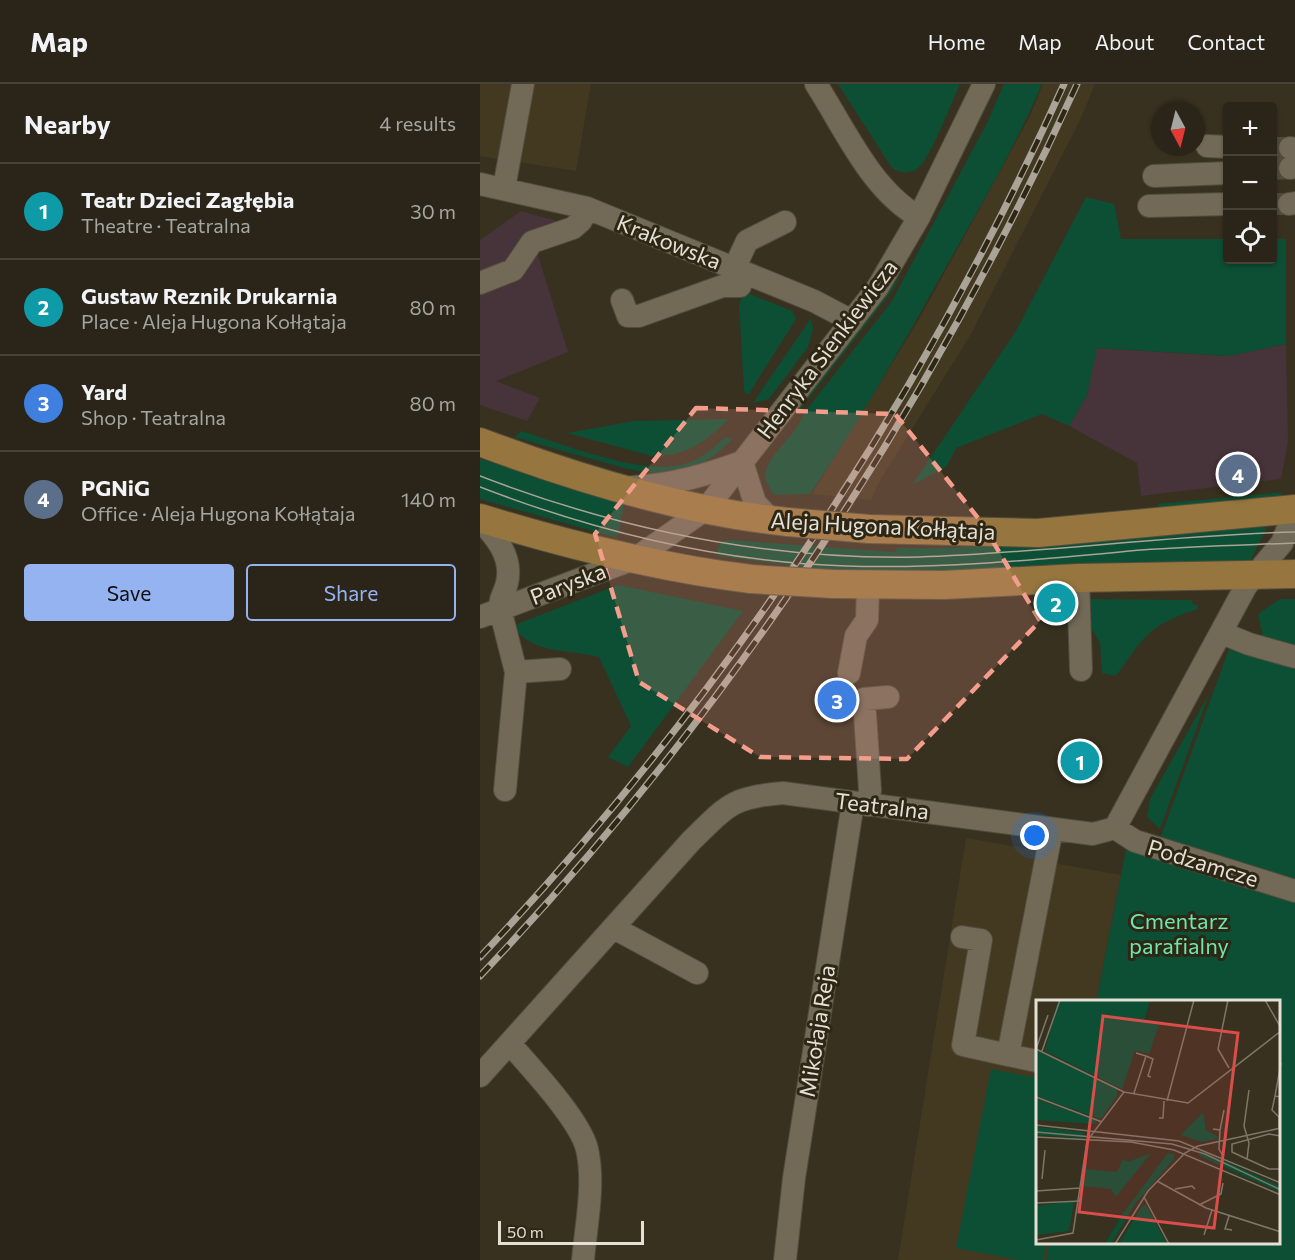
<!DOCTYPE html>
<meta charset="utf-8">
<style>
:root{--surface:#2a2518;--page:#363125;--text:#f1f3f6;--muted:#a5a5a2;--line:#464237;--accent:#95b2f1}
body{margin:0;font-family:Commissioner,sans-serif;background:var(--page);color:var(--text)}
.controls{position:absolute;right:18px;top:18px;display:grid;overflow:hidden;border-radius:6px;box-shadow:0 2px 4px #0004}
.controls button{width:54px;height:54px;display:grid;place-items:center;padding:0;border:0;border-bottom:2px solid var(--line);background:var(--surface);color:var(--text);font:30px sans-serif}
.compass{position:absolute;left:671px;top:18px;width:54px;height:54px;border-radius:50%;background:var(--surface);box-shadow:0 2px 4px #0004;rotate:173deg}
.scale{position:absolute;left:18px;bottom:15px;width:146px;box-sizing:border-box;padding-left:6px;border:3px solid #e4e0d5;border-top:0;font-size:16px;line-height:21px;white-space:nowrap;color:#e4e0d5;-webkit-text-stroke:4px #2e2716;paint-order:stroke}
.you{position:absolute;left:555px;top:752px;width:21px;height:21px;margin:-15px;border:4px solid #fff;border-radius:50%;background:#1a73e8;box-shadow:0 0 0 9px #1a73e833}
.badge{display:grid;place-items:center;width:39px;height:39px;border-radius:50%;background:var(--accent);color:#fff;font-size:20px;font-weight:700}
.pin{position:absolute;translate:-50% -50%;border:3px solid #fff;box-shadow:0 2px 6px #0006}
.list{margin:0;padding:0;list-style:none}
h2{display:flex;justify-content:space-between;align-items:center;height:78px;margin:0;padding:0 24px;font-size:26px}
h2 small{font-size:20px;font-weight:400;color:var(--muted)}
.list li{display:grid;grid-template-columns:39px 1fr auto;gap:18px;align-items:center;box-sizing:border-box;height:96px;padding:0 24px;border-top:2px solid var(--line)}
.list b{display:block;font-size:22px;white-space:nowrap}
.list p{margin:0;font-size:20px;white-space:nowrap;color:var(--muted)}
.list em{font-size:20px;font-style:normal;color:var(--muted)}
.actions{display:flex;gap:12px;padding:18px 24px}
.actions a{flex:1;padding:14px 0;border:2px solid var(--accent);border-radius:6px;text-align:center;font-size:21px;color:var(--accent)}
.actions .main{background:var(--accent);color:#111}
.icon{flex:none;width:33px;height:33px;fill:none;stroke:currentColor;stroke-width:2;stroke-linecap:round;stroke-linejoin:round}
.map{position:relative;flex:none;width:815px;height:1176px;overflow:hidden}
header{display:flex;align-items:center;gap:36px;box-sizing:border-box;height:84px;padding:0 30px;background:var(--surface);border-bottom:2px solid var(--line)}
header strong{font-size:28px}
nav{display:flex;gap:33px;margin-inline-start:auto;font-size:21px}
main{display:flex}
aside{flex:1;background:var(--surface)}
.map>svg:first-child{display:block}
</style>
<header>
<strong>Map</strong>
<nav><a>Home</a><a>Map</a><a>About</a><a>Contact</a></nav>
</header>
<main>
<aside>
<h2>Nearby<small>4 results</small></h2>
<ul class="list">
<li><span class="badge" style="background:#0f9aa8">1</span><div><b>Teatr Dzieci Zagłębia</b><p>Theatre · Teatralna</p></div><em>30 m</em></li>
<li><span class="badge" style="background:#0f9aa8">2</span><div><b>Gustaw Reznik Drukarnia</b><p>Place · Aleja Hugona Kołłątaja</p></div><em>80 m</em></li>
<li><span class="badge" style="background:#3f7fe0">3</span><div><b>Yard</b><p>Shop · Teatralna</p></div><em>80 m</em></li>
<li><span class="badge" style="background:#5c6f8a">4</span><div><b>PGNiG</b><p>Office · Aleja Hugona Kołłątaja</p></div><em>140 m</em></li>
</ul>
<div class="actions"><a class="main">Save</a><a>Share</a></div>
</aside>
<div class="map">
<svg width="815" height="1176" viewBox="0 0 815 1176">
<rect width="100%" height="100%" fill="#383120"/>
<path fill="#47333a" d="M41,127L106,145L57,168L88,268L16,297L60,314L47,337L0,321V156Z
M806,260L808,358L801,395L661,412L657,379L589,342L607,311L616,264L748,272Z"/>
<path fill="#433921" d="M0,0H111L96,87L0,72Z
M563,0H615L600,36L491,250L399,398L391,416L332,410L441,232L550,32Z
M486,754L556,766V776L641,791L616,918H557V1160H569L566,1176H418Z"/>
<path fill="#0c4f34" d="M358,0H480C471,20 453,67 441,81C433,91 421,90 412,84Z
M524,0H562C534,66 497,128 462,190C420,265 378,340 330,410L294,411L285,396C284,371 317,353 324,329L412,217L507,39Z
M477,81L415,203L319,327L317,326L421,191Z
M606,113L634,120L641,155H747L748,176H792L793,155H806V260L749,272L617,264L607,311L589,342L562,330L476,364L467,382L432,401L536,247Z
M265,208L312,227L316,235L268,311L264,307L259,220Z
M331,234L333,245L328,263L289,315L273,319Z
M249,335C225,358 206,373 172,372L87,349L154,337Z
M41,347C82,360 153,388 194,382C215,380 231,367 245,353L252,355C208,402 172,392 116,376C89,369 62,361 35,353Z
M0,375L141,418L144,420L138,451L134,453L0,415Z
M804,408L793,415L684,428L677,420Z
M783,440L786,445L770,477L517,488L336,485L238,472V463L242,457L249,456L415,468L417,464C540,465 661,452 783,440Z
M138,501L263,527L148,683L128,673L151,642L119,573C86,565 55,571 32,542Z
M603,515L711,516L713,520L718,521V525C667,542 666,551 636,592L622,589L620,559L604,531Z
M800,515H815V563L783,553L778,530Z
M749,565L815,579V797L680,755Z
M729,610L680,745L667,733L670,715Z
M647,761L815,814V1176H566L569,1160H798V918H616Z
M511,985L557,994V1160H566L563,1176H539L476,1164Z"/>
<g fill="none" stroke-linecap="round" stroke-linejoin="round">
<path stroke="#524b3b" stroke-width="22" stroke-dasharray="22 11" stroke-linecap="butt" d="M792,64H810
M792,85L810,84
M792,120H809"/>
<g stroke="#524d3d" stroke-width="24">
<path id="minor" d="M336,0C365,45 391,106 439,133
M727,62L748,63
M810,64L815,65
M810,84L815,83
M674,92L748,89
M0,100L107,124L334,217L372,237
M24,104L43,0
M809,120L815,119
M669,122L748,120
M254,185L267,157L305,138
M0,199L33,186L52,158L93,144L101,137L107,124
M142,216L148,232H159L243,202H260
M262,378L275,419L292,437
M153,403C192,401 226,391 262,378
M0,436C16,453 33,473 27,499C25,509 19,514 20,525L36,588L80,585
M598,494L601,586
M0,533L156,474L226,425L398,203L439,133L504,0
M742,549L769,560L815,573
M369,589L376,552L387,536L388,502
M25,706L36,588
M388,721L390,706L384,615L408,613
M635,744L655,757L815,807
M134,844L217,889
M482,853L501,856L483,961L528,971
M31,961C51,984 100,1036 107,1065C115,1100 106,1141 103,1176
M557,977L528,971L572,745
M0,992L211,757C247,722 251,713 303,709L613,750L635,744L766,502L802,459L815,426
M305,1176L314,1094L373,719"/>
</g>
<g stroke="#524d3d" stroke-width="30">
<path id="major" d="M0,358C96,394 206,428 308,438
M0,434C88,461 180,484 271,495
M389,445L558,449L815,425
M353,500L464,501L598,494L815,490"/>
</g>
<use href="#minor" stroke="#726a57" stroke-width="22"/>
<use href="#major" stroke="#96763e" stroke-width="28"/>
<path stroke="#a9a497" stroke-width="1.5" d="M0,392C140,446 288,476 439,473C565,469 689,451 815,448
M0,403C117,448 240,478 366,482C465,485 563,475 661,466C712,462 764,461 815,459"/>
<g stroke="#a9a497" stroke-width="7">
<path id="rail" d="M0,873C242,617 439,321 584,0
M0,892C248,630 448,328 597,0"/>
</g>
<use href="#rail" stroke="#2e2716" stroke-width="4.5" stroke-dasharray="14" stroke-linecap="butt"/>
<g stroke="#524d3d" stroke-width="30" stroke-linecap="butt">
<path id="major-bridge" d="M308,438L389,445
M271,495L353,500"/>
</g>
<use href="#major-bridge" stroke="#96763e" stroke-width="28"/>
</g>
<path fill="#f49d8c" fill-opacity="0.2" stroke="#f49d8c" stroke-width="4.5" stroke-dasharray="12 8" stroke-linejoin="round" d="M216,324L415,330L502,439L560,537L427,675L280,673L159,598L115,450Z"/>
<g text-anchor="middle" stroke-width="6" stroke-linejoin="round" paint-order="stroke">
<g font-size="22" fill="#e4e0d5" stroke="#2e2716">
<text transform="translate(189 158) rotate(22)" y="8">Krakowska</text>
<text transform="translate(347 265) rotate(-53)" y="8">Henryka Sienkiewicza</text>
<text transform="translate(403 442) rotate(3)" y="8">Aleja Hugona Kołłątaja</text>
<text transform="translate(88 500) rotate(-21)" y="8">Paryska</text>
<text transform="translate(402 722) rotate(7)" y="8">Teatralna</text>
<text transform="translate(723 779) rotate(17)" y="8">Podzamcze</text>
<text transform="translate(337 947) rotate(-81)" y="8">Mikołaja Reja</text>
</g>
<g font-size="22" fill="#6de7ad" stroke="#2e2716">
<text x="699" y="845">Cmentarz<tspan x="699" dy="25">parafialny</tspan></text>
</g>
</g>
<g transform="translate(556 916)">
<rect width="244" height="244" fill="#383120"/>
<path d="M22,0H114L108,21L123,25L113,54L99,50L86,89L9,51ZM0,50L81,89V96L65,119L0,96ZM0,99L59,120L60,124L0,120ZM167,112L170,130L184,138L165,142L145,135ZM0,127L47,132L49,138L0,135ZM164,150L244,186V192L163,156ZM115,153L80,197L75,189L48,186L50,169L81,172L87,159L92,162ZM132,153L138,154V159L99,204L75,244H69L88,212ZM38,201L33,231L0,235V206ZM110,205L131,244H83L106,206Z" fill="#0c4f34"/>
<path fill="none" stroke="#7d7768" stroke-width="1.5" d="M192,0L182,49L193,68M229,0L245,28M0,49L88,92M0,49L12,15M6,51L24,0M110,56L117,59L112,76L115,77M213,90L208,126L213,143L211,159L233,169H245M98,93L110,56L100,53M239,96L245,63M0,97L66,122M131,101L158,0M123,118H127L128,101M0,125L143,141L245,183M243,128V117L236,110L239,96L245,97M177,129L184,130L183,149L187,156M184,130L188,110M0,132L136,144L169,154L245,190M0,137L95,142L138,150L245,195M211,159L196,152V144L233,134L245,136M6,179L9,150M121,181L170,208L245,232M139,189L156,186L159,189M0,191L44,188M108,197L133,244M0,203L45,201M163,205L185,194L187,183M193,216L189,229L196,230M168,235L176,210M0,240L37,233L51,141L88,92L152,103L245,31M79,244L112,191L149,153L162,146L245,128"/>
<path fill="#d94d4b" fill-opacity="0.15" stroke="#d94d4b" stroke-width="3" d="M67,16L202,33L178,228L43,212Z"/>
<rect width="244" height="244" fill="none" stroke="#e4e0d5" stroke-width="3"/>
</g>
</svg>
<div class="controls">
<button>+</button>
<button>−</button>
<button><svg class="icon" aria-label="locate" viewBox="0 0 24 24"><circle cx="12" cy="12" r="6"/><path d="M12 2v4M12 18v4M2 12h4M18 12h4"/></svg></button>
</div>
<svg class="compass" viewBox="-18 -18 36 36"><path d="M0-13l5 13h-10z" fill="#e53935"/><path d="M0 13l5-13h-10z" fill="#a5a5a2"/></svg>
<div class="scale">50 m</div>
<div class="you"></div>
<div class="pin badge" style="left:600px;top:677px;background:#0f9aa8">1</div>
<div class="pin badge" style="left:576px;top:519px;background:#0f9aa8">2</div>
<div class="pin badge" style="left:357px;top:616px;background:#3f7fe0">3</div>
<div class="pin badge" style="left:758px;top:390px;background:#5c6f8a">4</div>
</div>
</main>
